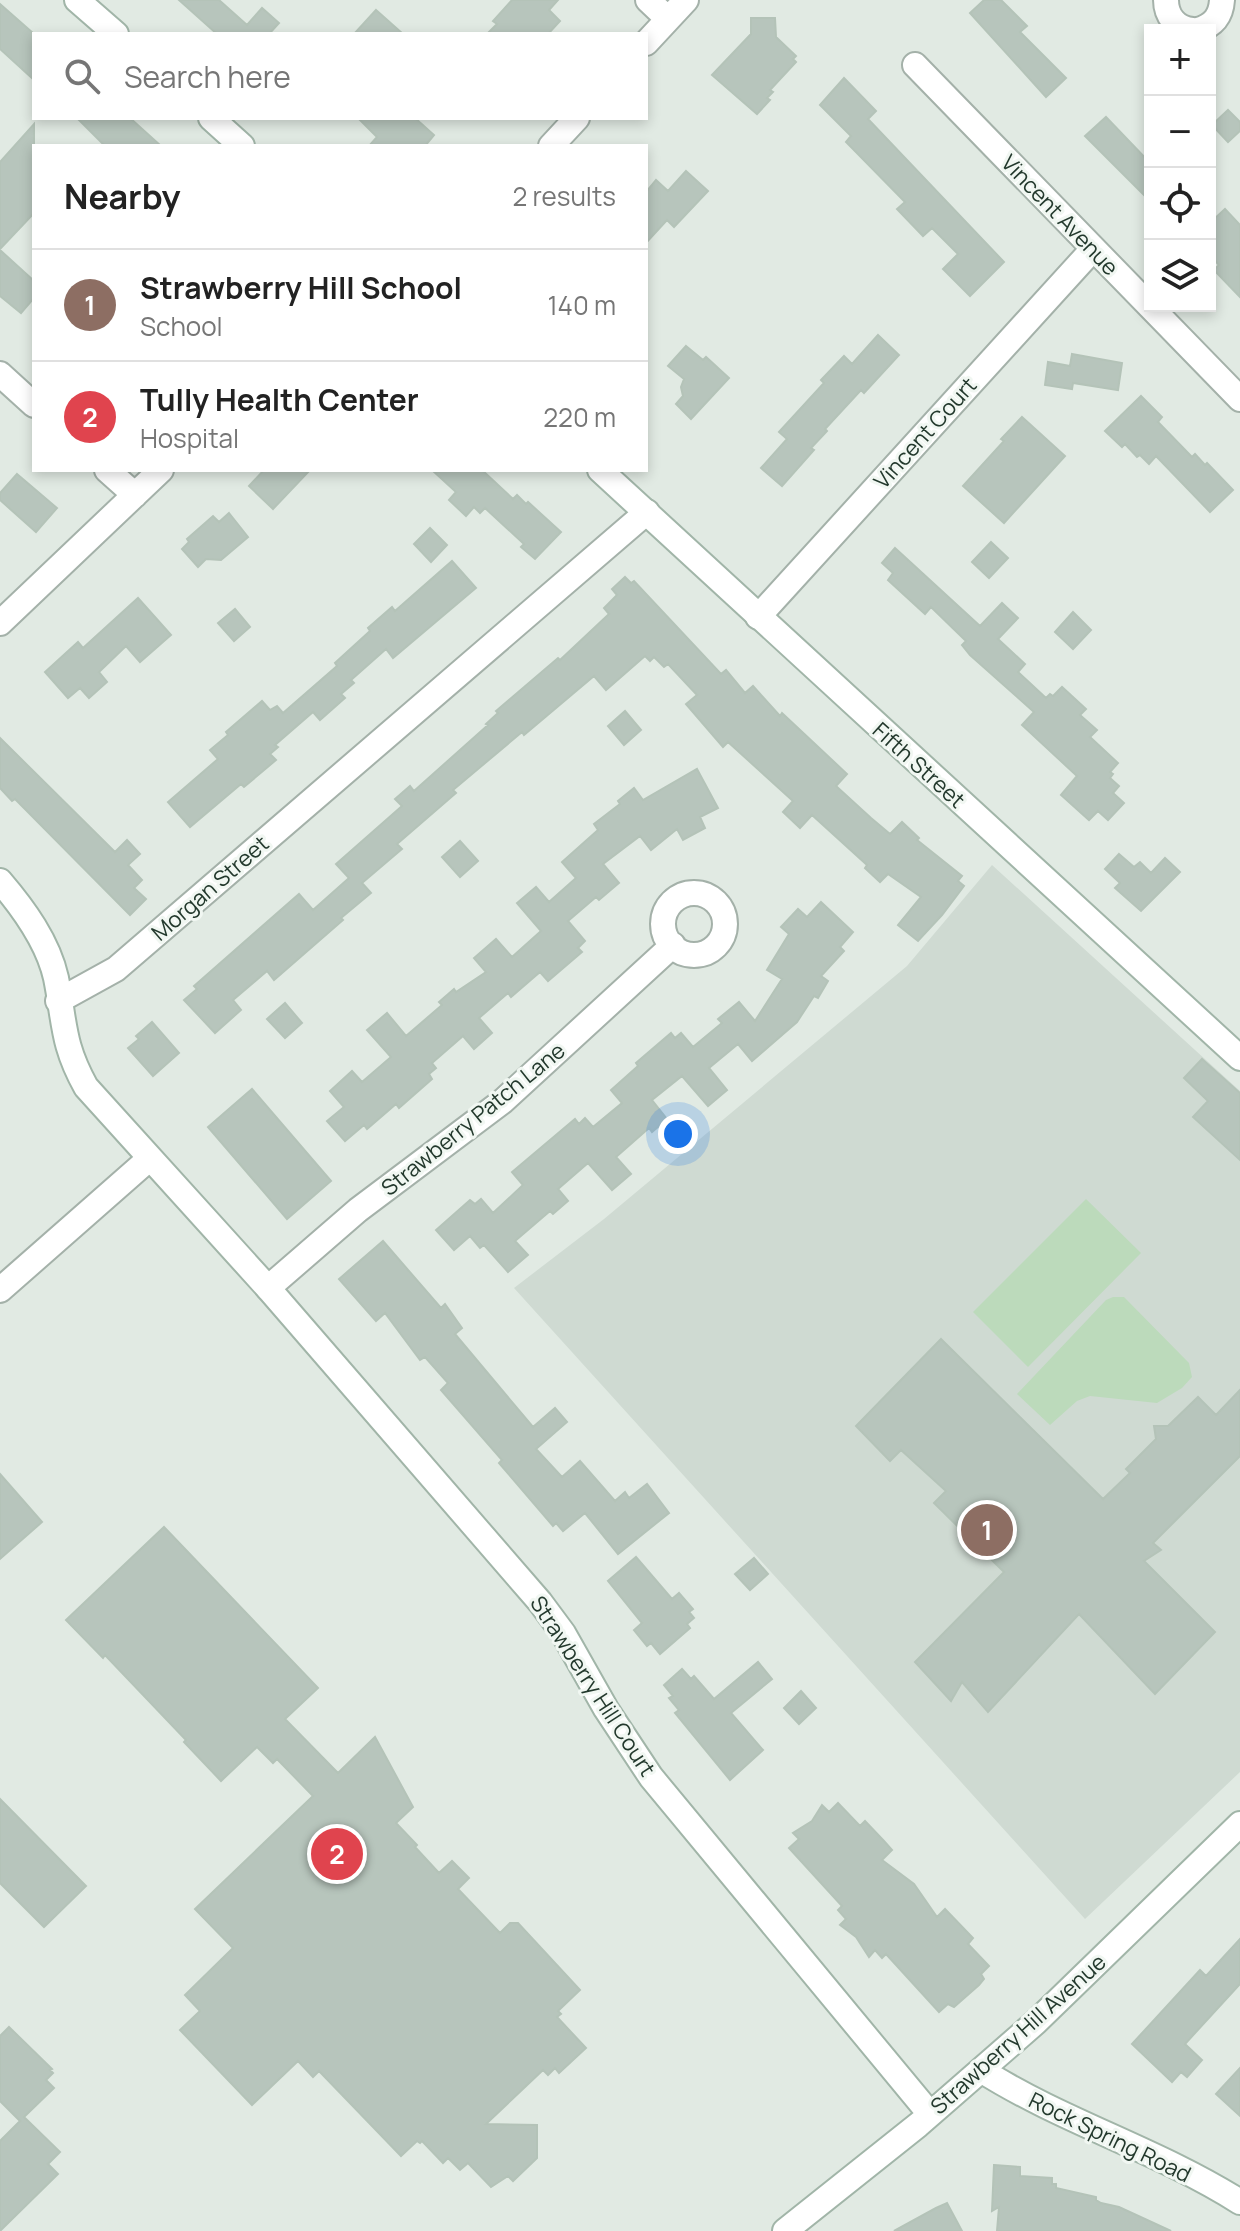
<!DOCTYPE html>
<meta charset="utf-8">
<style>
:root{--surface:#fff;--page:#f2f2f2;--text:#222;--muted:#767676;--line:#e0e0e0;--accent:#1a73e8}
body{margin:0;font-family:Manrope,sans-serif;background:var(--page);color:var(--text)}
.controls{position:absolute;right:24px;top:24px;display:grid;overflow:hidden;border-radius:0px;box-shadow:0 4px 12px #0003}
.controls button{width:72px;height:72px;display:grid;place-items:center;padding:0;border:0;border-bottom:2px solid var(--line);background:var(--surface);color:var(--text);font:40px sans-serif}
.you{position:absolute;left:678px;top:1134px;width:28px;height:28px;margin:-20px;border:6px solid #fff;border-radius:50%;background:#1a73e8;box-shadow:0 0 0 12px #1a73e833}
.badge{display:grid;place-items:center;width:52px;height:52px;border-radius:50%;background:var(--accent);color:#fff;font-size:26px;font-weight:700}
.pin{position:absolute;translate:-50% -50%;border:4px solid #fff;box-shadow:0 2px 8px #0006}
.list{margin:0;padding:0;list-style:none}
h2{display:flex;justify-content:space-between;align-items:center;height:104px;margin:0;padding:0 32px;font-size:34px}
h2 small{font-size:26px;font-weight:400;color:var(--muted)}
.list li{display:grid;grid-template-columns:52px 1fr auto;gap:24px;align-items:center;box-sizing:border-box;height:112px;padding:0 32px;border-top:2px solid var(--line)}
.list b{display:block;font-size:30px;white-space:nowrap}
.list p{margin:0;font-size:26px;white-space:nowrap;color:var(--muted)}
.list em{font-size:26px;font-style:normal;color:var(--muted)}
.icon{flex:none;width:44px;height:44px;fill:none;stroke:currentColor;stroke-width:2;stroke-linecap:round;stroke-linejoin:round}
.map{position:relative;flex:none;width:1240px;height:2231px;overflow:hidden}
.search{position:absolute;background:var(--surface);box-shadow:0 4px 12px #0003;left:32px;top:32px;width:616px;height:88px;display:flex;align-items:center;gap:20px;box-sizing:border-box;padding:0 28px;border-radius:0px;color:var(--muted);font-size:30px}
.panel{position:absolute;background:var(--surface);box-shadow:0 4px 12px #0003;left:32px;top:144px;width:616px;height:328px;border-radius:0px}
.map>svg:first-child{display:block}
</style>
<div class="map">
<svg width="1240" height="2231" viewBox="0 0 1240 2231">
<rect width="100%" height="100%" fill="#e1eae3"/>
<path fill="#cfdad2" d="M992,865L1240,1091V1772L1085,1919L514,1288L604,1219L907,966Z"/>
<path fill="#bcdabb" d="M1086,1199L1141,1253L1028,1367L973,1312Z
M1113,1297H1124L1189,1363L1192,1377L1182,1388L1157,1403L1090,1396L1077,1401L1050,1425L1017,1394L1106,1300Z"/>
<path fill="#b7c5bc" stroke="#b4c3b8" stroke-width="2" d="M179,0H219L247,25L262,8L279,23L269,34H217Z
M512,0H558L549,10L560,21L548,34H487L497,24L493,21Z
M984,0H1001L1027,26L1020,32L1066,78L1046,97L970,13Z
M0,4L34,34V80L0,49Z
M376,10L403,34H354Z
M751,18H775L776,37L796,56L793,59L796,62L770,90L773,92L767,98L770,100L757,114L712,75L751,34Z
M844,78L876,111L868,119L1004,262L970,296L943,269L958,254L932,228L923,236L897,209L905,202L846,142L851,136L820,105Z
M1228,110L1240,122V131L1228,142L1212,125Z
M1106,117L1150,163V201L1085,136Z
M77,118H130L161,146H105Z
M358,118H415L434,135L425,146H369L377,137Z
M34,124V213L0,249V162Z
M686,171L708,191L674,227L667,220L646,243V192L656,180L668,191Z
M1225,209L1240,225V297L1214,270L1219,265L1210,255V223Z
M0,250L34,281V298L21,313L0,296Z
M878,335L899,355L864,393L861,390L825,429L827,431L811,448L814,450L782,486L761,468L787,439L779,432L824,383L821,380L844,356L852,364Z
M686,346L703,360L706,357L729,378L691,419L676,404L683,396L681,387L684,379L668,366Z
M1072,354L1122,363L1118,390L1073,383L1072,389L1045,385L1048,362L1070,366Z
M1141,396L1162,417L1158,422L1192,457L1195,454L1205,465L1207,463L1233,490L1210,512L1156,456L1149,464L1140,455L1137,457L1125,444L1122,447L1105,431Z
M1022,417L1065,456L1004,523L963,486L1004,441L1001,439Z
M264,470H310L273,509L249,486Z
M432,470H482L513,499L517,495L526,504L528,502L561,532L535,559L521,547L524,544L485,508L480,513L474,507L466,516L449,500L456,492Z
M17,474L57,508L36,532L0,500V493Z
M229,513L248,537L221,560L206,559L198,567L182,549L189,542L187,539L213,516L219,522Z
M430,528L447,545L431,562L414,544Z
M991,542L1008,558L989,578L972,562Z
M895,548L980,626L1002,603L1018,618L998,639L1025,664L1018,672L1046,698L1050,694L1053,696L1062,687L1086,709L1080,715L1097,730L1090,737L1118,763L1110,772L1113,774L1110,778L1119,786L1113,793L1124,803L1108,820L1098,811L1089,820L1061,795L1077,776L1022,725L1034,712L970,655L962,645L966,641L931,607L925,614L888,580L893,573L882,563Z
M452,561L476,588L393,658L386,649L351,680L354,683L341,694L345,698L320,720L313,712L275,745L278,747L270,754L276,760L244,787L241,784L190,827L168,802L218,759L210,750L228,735L226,732L262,701L270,710L277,706L283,713L337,666L335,663L370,631L368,628L392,607L395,611Z
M625,577L631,583L634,581L721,674L726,670L745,693L753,686L780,716L782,713L847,774L836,786L871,818L890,834L902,822L919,838L917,840L962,876L958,881L964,886L942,915L918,941L898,925L921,897L888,874L880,882L865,868L867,865L812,815L800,828L783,812L793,801L728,742L723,747L686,704L697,695L668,664L664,667L654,657L650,661L645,656L606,690L594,676L524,735L522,732L453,790L456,793L397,844L402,849L362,883L371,893L341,918L343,920L274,980L267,971L233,1000L241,1010L215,1033L184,1000L197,989L194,986L299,894L313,910L349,878L336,864L402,806L395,799L410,786L414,791L488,725L486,724L498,713L496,711L558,658L560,660L609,614L604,608L617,595L612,589Z
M138,598L171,635L140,662L126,646L99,672L107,682L89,698L80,688L68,698L45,672L78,642L83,648Z
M235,609L250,627L234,641L218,623Z
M1073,612L1091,630L1073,649L1055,632Z
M625,711L641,730L624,745L608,726Z
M0,738L115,852L127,840L140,854L128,865L142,880L134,888L146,899L130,915L15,799L12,801L0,788Z
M697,769L718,808L700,817L705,828L683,840L677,829L651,850L640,836L603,864L619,883L599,900L596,897L568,921L585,941L578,948L582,952L548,981L540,972L511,997L508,993L479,1018L492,1033L474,1049L463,1036L432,1063L436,1068L429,1074L432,1079L399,1108L396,1104L367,1129L364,1125L345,1141L327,1121L344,1107L330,1091L352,1071L362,1082L391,1057L367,1030L387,1013L406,1036L442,1005L439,1002L454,989L456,992L486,972L474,958L496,939L512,957L541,931L517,903L536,887L549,902L576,878L562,862L598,830L594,824L620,804L618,801L634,788L643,800Z
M460,841L478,861L460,877L442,857Z
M1119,854L1134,867L1140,862L1151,873L1165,858L1180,872L1141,911L1115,888L1120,883L1105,869Z
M821,902L853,932L840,947L844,951L821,976L828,981L818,998L814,996L797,1022L752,1061L738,1044L709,1068L727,1090L708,1106L682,1076L652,1100L667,1119L652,1132L649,1128L616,1157L631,1174L612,1190L588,1163L558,1189L568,1201L553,1214L550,1211L515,1241L528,1255L508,1272L484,1245L480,1248L470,1236L454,1250L436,1230L470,1200L475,1204L481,1199L493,1213L523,1185L512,1172L575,1119L579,1124L585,1118L593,1127L622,1103L611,1090L638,1066L636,1063L671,1033L675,1038L681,1033L693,1047L722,1023L718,1019L739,1002L755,1021L782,979L767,970L789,934L781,927L798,909L807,917Z
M285,1003L302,1023L285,1038L267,1019Z
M152,1022L179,1053L153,1076L128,1048L139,1039L136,1036Z
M1202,1059L1240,1093V1160L1193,1117L1208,1101L1184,1078Z
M252,1089L331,1181L287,1219L208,1127Z
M383,1241L441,1308L445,1304L462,1328L455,1334L533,1427L555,1408L567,1422L536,1449L562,1477L580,1461L615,1501L625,1492L629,1498L647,1484L669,1513L618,1554L585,1513L563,1531L556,1523L553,1526L499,1463L502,1460L441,1390L448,1383L425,1357L420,1360L385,1313L376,1321L339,1279Z
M941,1339L1103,1499L1130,1473L1126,1469L1156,1439L1154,1426H1168L1198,1397L1216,1415L1240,1390V1456L1153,1543L1161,1550L1144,1561L1215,1632L1155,1694L1079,1614L988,1712L962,1682L951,1701L915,1662L1004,1572L934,1503L946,1491L901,1450L890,1461L856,1426Z
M0,1474L42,1522L0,1559Z
M164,1527L318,1688L285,1719L338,1773L375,1737L413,1807L396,1823L417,1845L415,1847L439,1873L452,1861L469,1878L458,1889L500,1933L510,1923H518L580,1990L558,2011L561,2014L557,2017L586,2048L559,2073L555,2068L548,2075L543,2070L486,2124L537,2125V2158L513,2181L508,2176L491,2187L468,2163L460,2170L448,2158L443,2163L422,2141L420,2143L417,2141L401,2156L319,2071L313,2077L298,2061L252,2105L180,2030L200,2011L185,1995L233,1948L195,1909L313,1796L277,1759L273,1763L257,1747L221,1781L184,1742L186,1740L105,1655L103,1658L66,1620Z
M636,1557L672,1599L679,1593L693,1609L689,1612L694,1618L687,1624L690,1628L660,1654L651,1643L647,1646L634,1630L642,1623L608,1581Z
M754,1558L768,1574L750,1590L735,1574Z
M758,1662L772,1679L731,1713L763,1750L730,1780L675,1713L679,1710L669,1698L673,1696L664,1685L682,1669L691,1679L694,1676L714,1699Z
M801,1691L816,1708L799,1724L784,1708Z
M0,1799L86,1886L44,1927L0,1883Z
M838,1803L860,1826L865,1821L884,1841L892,1850L882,1860L914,1884L937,1917L945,1909L973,1938L968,1944L989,1966L981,1974L984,1979L979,1985L954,2007L948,2004L939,2012L886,1954L882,1958L875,1950L869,1957L856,1937L840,1925L846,1919L838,1910L842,1906L789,1848L799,1839L793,1833L812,1821L822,1805L829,1812Z
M1240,1939V1984L1185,2044L1202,2060L1187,2077L1181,2072L1172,2082L1132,2044L1200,1970L1206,1976Z
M9,2027L52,2069L50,2070L53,2073L46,2080L54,2088L24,2117L60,2152L48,2164L58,2174L0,2231V2141L20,2121L0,2101V2036Z
M1240,2068V2116L1216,2094Z
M994,2165L1020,2167V2176L1052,2178V2184H1056V2188L1096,2197V2200L1101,2203L1119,2207L1171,2231H997L999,2207L992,2211Z
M947,2203L962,2231H894L936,2208Z"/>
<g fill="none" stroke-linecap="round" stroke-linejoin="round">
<g stroke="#a4b1a9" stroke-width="28">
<path id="street" d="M648,0L668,19
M1166,0C1166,16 1176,28 1192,30
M1198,30C1214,25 1221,16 1222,0
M646,43L686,0
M915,65L1240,399
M551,146L577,118
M0,374L34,405
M107,470L135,495
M758,617L1093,249
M0,623L161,470
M663 924a31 31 0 1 1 62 0a31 31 0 1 1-62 0Z
M58,1001L116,969L647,512
M268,1288L358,1210L503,1101L673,945
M0,1290L149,1159"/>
</g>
<g stroke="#a1b5a8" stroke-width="28">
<path id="secondary" d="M77,0L116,34
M211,118L242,146
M600,470L1240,1058
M0,881C24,909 48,942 56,978C65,1023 62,1044 86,1087L268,1288L540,1602L563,1633L606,1709L651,1777L930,2114
M981,2070C1063,2122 1158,2150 1240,2202
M785,2231L918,2125L1036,2022L1240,1824"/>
</g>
<use href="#street" stroke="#fff" stroke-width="24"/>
<use href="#secondary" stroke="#fff" stroke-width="24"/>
</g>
<g text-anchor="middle" stroke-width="6" stroke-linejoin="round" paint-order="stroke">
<g font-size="22" fill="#23392d" stroke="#f1f7f2">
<text transform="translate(1060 215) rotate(46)" y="8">Vincent Avenue</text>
<text transform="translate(925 433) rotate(-48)" y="8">Vincent Court</text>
<text transform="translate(919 765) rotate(42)" y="8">Fifth Street</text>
<text transform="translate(210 888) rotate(-41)" y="8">Morgan Street</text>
<text transform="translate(473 1119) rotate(-39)" y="8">Strawberry Patch Lane</text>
<text transform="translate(593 1686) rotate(57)" y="8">Strawberry Hill Court</text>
<text transform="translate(1018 2034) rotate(-42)" y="8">Strawberry Hill Avenue</text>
<text transform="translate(1110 2137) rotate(26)" y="8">Rock Spring Road</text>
</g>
</g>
</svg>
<div class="controls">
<button>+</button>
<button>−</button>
<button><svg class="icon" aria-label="locate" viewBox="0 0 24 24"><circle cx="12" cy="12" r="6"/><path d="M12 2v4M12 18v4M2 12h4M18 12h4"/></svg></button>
<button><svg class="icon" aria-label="layers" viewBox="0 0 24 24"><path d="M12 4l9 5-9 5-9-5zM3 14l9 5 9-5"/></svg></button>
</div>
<div class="you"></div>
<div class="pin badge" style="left:987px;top:1530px;background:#8d6e63">1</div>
<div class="pin badge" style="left:337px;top:1854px;background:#e0444e">2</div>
<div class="search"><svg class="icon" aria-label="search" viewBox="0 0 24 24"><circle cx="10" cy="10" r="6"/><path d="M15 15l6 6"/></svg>Search here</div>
<section class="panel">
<h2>Nearby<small>2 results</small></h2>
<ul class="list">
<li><span class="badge" style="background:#8d6e63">1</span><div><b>Strawberry Hill School</b><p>School</p></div><em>140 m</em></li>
<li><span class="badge" style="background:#e0444e">2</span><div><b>Tully Health Center</b><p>Hospital</p></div><em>220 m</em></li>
</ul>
</section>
</div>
